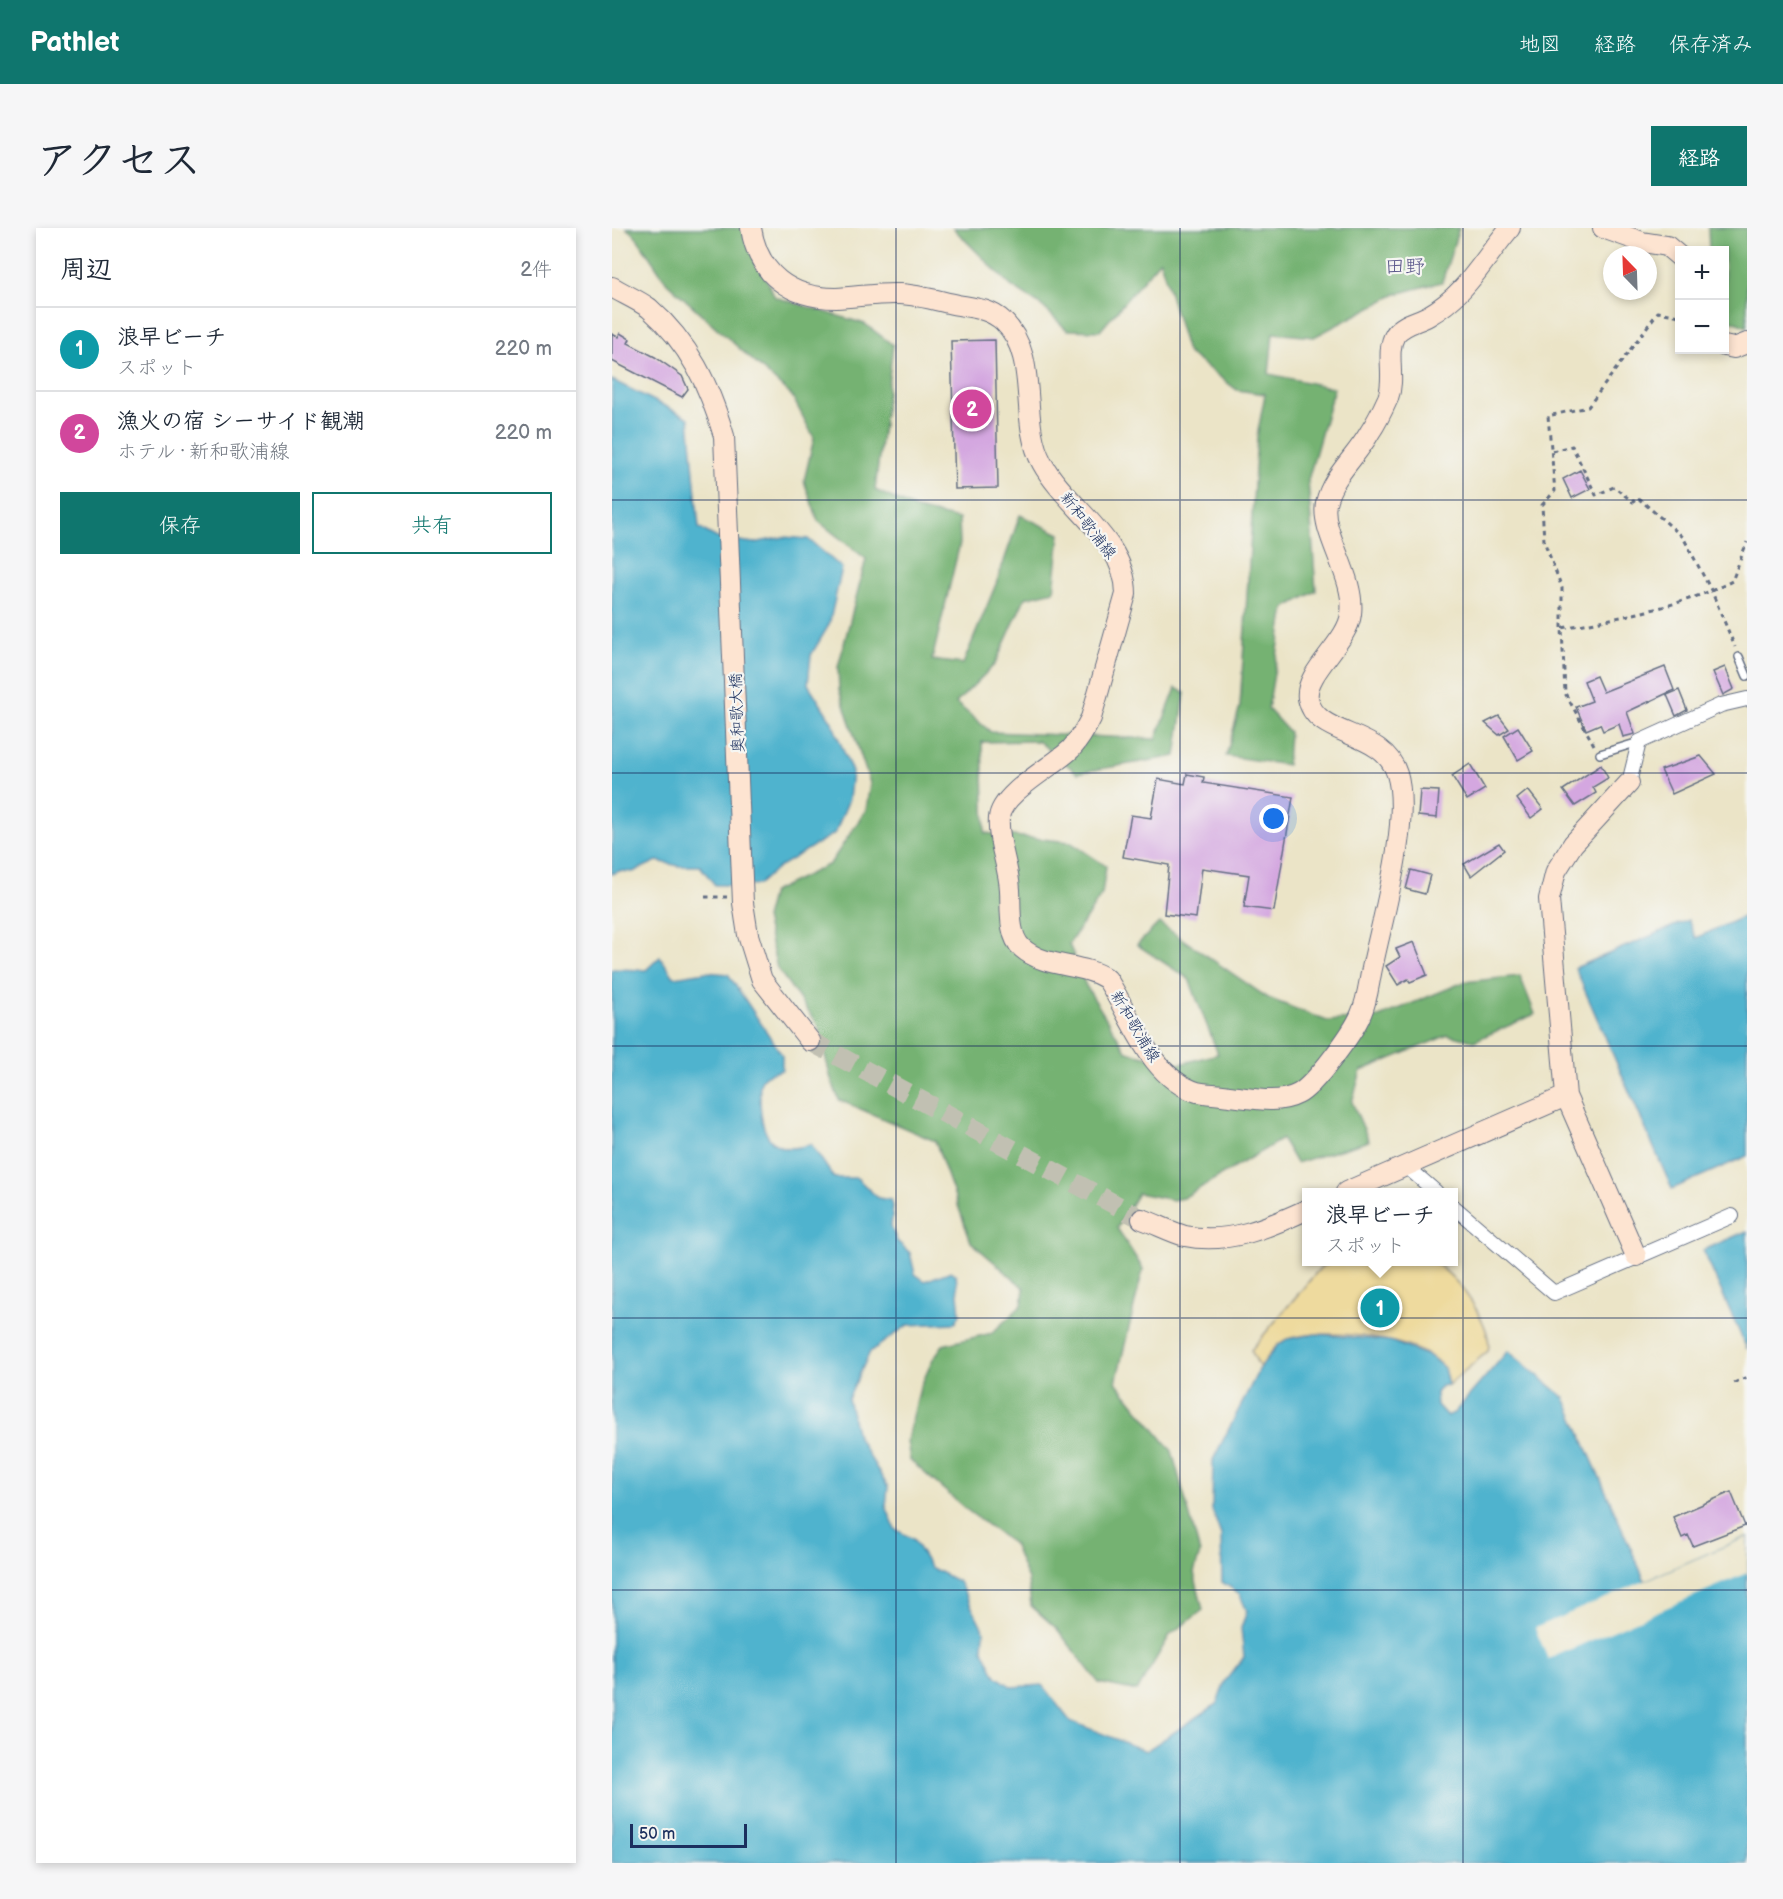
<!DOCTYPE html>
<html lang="ja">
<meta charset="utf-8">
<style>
:root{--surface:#fff;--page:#f6f6f7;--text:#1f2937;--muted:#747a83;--line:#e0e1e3;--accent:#0f766e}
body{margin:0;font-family:"Balsamiq Sans","Klee One",sans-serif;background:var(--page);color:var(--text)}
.controls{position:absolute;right:18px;top:18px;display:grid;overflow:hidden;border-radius:0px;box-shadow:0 3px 9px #0003}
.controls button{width:54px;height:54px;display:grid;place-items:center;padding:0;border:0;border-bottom:2px solid var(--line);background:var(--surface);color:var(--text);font:30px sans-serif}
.compass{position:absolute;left:991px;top:18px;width:54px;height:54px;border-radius:50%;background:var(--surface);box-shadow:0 3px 9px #0003;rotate:337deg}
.scale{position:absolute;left:18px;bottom:15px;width:117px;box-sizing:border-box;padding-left:6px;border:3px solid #1b2f5e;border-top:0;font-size:16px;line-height:21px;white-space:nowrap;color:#1b2f5e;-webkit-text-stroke:4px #f6f6f2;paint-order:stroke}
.you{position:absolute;left:662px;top:591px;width:21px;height:21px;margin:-15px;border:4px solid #fff;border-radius:50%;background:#1a73e8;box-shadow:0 0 0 9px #1a73e833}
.badge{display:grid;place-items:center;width:39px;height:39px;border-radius:50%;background:var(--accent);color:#fff;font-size:20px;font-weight:700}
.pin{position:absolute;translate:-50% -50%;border:3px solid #fff;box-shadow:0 2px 6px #0006}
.popup{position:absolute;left:690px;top:960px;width:156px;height:78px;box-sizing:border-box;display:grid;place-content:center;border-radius:0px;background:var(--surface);filter:drop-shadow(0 2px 4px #0005);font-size:20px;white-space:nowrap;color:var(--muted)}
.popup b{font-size:22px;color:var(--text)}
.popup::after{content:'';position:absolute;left:50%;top:100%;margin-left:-12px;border:12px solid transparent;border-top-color:var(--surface)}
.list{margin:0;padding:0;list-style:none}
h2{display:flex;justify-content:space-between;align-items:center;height:78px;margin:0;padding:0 24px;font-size:26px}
h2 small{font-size:20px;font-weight:400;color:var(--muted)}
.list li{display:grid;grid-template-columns:39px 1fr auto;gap:18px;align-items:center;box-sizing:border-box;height:84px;padding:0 24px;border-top:2px solid var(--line)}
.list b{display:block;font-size:22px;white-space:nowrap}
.list p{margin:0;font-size:20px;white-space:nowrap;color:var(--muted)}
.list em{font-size:20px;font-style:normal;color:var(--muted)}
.actions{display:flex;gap:12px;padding:18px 24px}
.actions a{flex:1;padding:14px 0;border:2px solid var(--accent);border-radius:0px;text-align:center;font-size:21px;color:var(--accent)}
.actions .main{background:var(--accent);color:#fff}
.map{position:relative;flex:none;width:1135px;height:1635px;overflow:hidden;border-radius:0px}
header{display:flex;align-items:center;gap:36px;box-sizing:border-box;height:84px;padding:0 30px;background:var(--accent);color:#fff}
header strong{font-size:28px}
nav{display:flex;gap:33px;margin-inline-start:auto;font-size:21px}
.intro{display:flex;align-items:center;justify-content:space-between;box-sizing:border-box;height:144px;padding:0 36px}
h1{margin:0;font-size:42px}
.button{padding:15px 27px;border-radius:0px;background:var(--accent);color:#fff;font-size:21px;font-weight:700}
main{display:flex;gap:36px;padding:0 36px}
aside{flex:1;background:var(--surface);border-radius:0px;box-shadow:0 3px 9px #0003}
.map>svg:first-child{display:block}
</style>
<header>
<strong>Pathlet</strong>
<nav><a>地図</a><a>経路</a><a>保存済み</a></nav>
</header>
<div class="intro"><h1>アクセス</h1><a class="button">経路</a></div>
<main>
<aside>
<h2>周辺<small>2件</small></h2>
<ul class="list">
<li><span class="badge" style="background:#0f9aa8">1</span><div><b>浪早ビーチ</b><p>スポット</p></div><em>220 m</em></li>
<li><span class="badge" style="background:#d1479c">2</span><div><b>漁火の宿 シーサイド観潮</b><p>ホテル · 新和歌浦線</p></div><em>220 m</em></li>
</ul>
<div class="actions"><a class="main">保存</a><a>共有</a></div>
</aside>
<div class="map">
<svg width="1135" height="1635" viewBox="0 0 1135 1635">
<rect width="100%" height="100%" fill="#f6f6f2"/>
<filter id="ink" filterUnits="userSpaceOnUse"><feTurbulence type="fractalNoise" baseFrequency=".0167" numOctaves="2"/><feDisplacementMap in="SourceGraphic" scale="12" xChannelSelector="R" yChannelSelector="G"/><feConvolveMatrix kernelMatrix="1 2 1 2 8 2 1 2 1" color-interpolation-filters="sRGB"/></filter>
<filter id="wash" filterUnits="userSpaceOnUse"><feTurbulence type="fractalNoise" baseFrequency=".008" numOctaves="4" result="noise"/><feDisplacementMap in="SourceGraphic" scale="24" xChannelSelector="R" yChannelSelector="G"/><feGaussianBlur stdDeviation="1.35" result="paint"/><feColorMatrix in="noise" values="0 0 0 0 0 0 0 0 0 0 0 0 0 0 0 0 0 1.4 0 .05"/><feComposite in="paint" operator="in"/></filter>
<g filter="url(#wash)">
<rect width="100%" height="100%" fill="#ebe4c7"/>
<path fill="#75b272" stroke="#487068" stroke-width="1.5" d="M14,0H130L163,69L253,96L281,117L263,262L304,281L347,291L348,315L320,432L351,436L384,356L408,287L448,306L442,363L413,370L383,436L344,475L379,504L544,511L564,460L573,465L564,528L465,545L426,513L370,514L373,605L458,614L494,638L490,666L457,716L474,758L515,824L568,836L606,826L577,751L525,717L547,695L656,770L715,793L767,789L852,754L908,748L923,786L862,813L836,807L749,843L740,874L757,913L684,935L670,911L571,970L561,972L526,965L505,1000L531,1041L504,1154L560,1223L588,1325L582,1345L591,1382L558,1407L525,1463L487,1455L445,1401L419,1378L416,1352L401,1316L355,1282L298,1232L295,1213L308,1160L321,1131L331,1117L380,1105L410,1077L412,1060L359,1014L323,913L227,872L218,848L206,797L165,740L153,690L160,664L218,636L254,582L258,555L227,462L226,439L254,331L206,293L192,253L202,210L180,168L55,55L23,7Z
M341,0H847L830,54L784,66L702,109L661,105L657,146L722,160L696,252L704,363L673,380L656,481L677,504L675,537L614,528L628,478L645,209L653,166L625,162L575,124L548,32L488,103L455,102L430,78L399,58Z
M1096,0H1135V99L1113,90L1112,22H1097Z"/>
<path fill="#eeda9e" stroke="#84847e" stroke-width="1.5" d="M722,1034C740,1034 808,1029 820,1034C842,1043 883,1099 876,1123L836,1157C835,1152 834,1144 831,1139C807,1109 711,1099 676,1111C663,1115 655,1130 648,1140L639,1122L709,1039Z"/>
<path fill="#4fb3ce" stroke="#357196" stroke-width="1.5" d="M0,152L77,190L87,300L105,310L142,315L172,309L196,311L230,340L217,397L199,427L196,456L220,494L240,544L237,571L223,605L165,640L146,657H103L88,638H67L45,633L21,644L7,643L0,646Z
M1135,687V928L1060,961L963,740L1076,692L1084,710Z
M48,729L62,749L94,744L116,746L170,827V842C165,844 156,845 152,849C146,855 148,864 148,872C149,907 159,930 199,916L222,950H245L266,970L279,972L281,978L279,999L285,1013L298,1025L303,1046L313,1053L339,1043L344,1047L348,1086L343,1095L296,1097L258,1124L236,1171L245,1208L276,1259L274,1278L283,1301L301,1311L318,1339L347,1354L372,1403L371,1422L384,1448L400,1459L430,1457L458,1493L534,1523L605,1476L613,1453L632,1429L629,1400L635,1383L627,1365L610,1354L609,1307L600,1282L601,1232L648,1140L665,1118L675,1111L704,1106L778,1113L819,1129L832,1140L836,1157L829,1158L824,1165L825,1177L835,1188L842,1185L896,1123L953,1170L1033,1353L1135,1309V1635H0V741L34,742Z
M1135,1003V1121L1091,1022Z"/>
<path fill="#ebe4c7" d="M1135,1309V1345L936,1431L923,1400Z"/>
<g id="blocks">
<path fill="#d4a7e0" d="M8,105L18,111L16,115L43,129L70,148L76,161L70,169L0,133V106L6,109Z
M383,112L386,260L343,261L339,113Z
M968,242L978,261L960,270L951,251Z
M1053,439L1062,462L1015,484L1023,506L1011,509L1007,496L991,503L988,496L974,502L964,479L980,473L972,453L984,448L991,464Z
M1113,439L1122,461L1111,467L1101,444Z
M1067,462L1075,482L1064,488L1055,467Z
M887,488L897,501L887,507L873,495Z
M906,499L921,523L906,532L892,508Z
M1089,528L1104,546L1060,566L1049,542Z
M858,536L873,561L855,572L840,548Z
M989,537L996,550L981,559L984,565L963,578L951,562Z
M575,546L592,549L591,555L681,569L662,683L632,679L637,647L590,640L584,690L552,686L557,637L511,629L519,587L539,590L546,551L573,556Z
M808,562L827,563L825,590L806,588Z
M916,562L931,581L919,590L905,571Z
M887,615L892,622L859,648L852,636Z
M799,642L818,647L813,666L794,661Z
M802,714L815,747L798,754L796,751L786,757L774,738L788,729L784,721Z
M1119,1264L1133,1298L1081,1318L1076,1307L1070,1310L1061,1289Z"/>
</g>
</g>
<g filter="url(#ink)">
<use href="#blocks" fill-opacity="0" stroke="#646e83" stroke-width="1.5"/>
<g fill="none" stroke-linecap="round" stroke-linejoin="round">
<path stroke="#c1c0b2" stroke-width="20" stroke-dasharray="20 10" stroke-linecap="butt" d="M198,813L530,991"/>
<g stroke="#646e83" stroke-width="10">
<path id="lane" d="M1127,429L1135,448
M988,526L1027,514"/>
</g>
<g stroke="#646e83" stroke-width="16">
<path id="street" d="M1017,555L1027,514L1109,477L1135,471
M794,938L824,964
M842,979L942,1065L1120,988"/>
</g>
<g stroke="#646e83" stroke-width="22">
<path id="secondary" d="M139,0C146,46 178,70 224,70C245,69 267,65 288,66C307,67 327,73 346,77C363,80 378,81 391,93C429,129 406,192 430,235C454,279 514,312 514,366L479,490C473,502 468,511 459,521C442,538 389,565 387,590C385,614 397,638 398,662C399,679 396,708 410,720C434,741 469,734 495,751C519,788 538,850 585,864C595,866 606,866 617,868C639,870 665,877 686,866C702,858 742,804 749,786C756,771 757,752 761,736C771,688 799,592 785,546C771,500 703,511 696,470C692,445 736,414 739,386C744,349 708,305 714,275C720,248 745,228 758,204C765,194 771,181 776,170C784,149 773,124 783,107C790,96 805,94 816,88C855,66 870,33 898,0
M991,0L1030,14L1055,18L1068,29
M0,59C12,66 26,72 37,80C78,116 97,157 112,208L131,675L136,707L150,752L198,813
M1112,118L1122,120L1135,115
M1017,555L961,616L944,643L937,671L954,868L1024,1028
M734,964L954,868
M530,991C544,996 559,1004 573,1008C616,1017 657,999 694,982"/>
</g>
<path stroke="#646e83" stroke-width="3" stroke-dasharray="4.5 4.5" stroke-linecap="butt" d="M940,223L960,218L984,267L1002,259L1021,274L1026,270L1071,309L1100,364L1123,419
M950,400V360L932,313L930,277L943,263L936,188L976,179L1046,84L1068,88
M982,517L953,465L950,400C1002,391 1073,378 1120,353L1135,314
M93,669H115
M1122,1155L1135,1149"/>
<use href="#lane" stroke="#fff" stroke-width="7"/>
<use href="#street" stroke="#fff" stroke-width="14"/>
<use href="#secondary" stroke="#fde4d1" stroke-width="20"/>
</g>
</g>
<path fill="none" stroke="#1b2f5e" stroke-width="1.5" stroke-opacity="0.55" d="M284,0V1635M568,0V1635M851,0V1635M0,272H1135M0,545H1135M0,818H1135M0,1090H1135M0,1362H1135"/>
<g text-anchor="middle" stroke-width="4.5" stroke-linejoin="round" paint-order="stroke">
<g font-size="16" fill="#1b2f5e" stroke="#f6f6f2">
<text transform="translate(477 297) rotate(52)" y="6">新和歌浦線</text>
<text transform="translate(124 485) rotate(-92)" y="6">奥和歌大橋</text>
<text transform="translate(524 798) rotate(59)" y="6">新和歌浦線</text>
</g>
<g font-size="20" fill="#5c598c" stroke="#f6f6f2">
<text x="793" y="45">田野</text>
</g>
</g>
</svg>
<div class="controls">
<button>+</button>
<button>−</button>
</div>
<svg class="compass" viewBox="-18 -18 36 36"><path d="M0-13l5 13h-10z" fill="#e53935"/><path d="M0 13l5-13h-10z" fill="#747a83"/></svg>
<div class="scale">50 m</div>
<div class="you"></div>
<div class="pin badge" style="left:768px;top:1080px;background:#0f9aa8">1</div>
<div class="popup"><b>浪早ビーチ</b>スポット</div>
<div class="pin badge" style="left:360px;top:181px;background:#d1479c">2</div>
</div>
</main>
